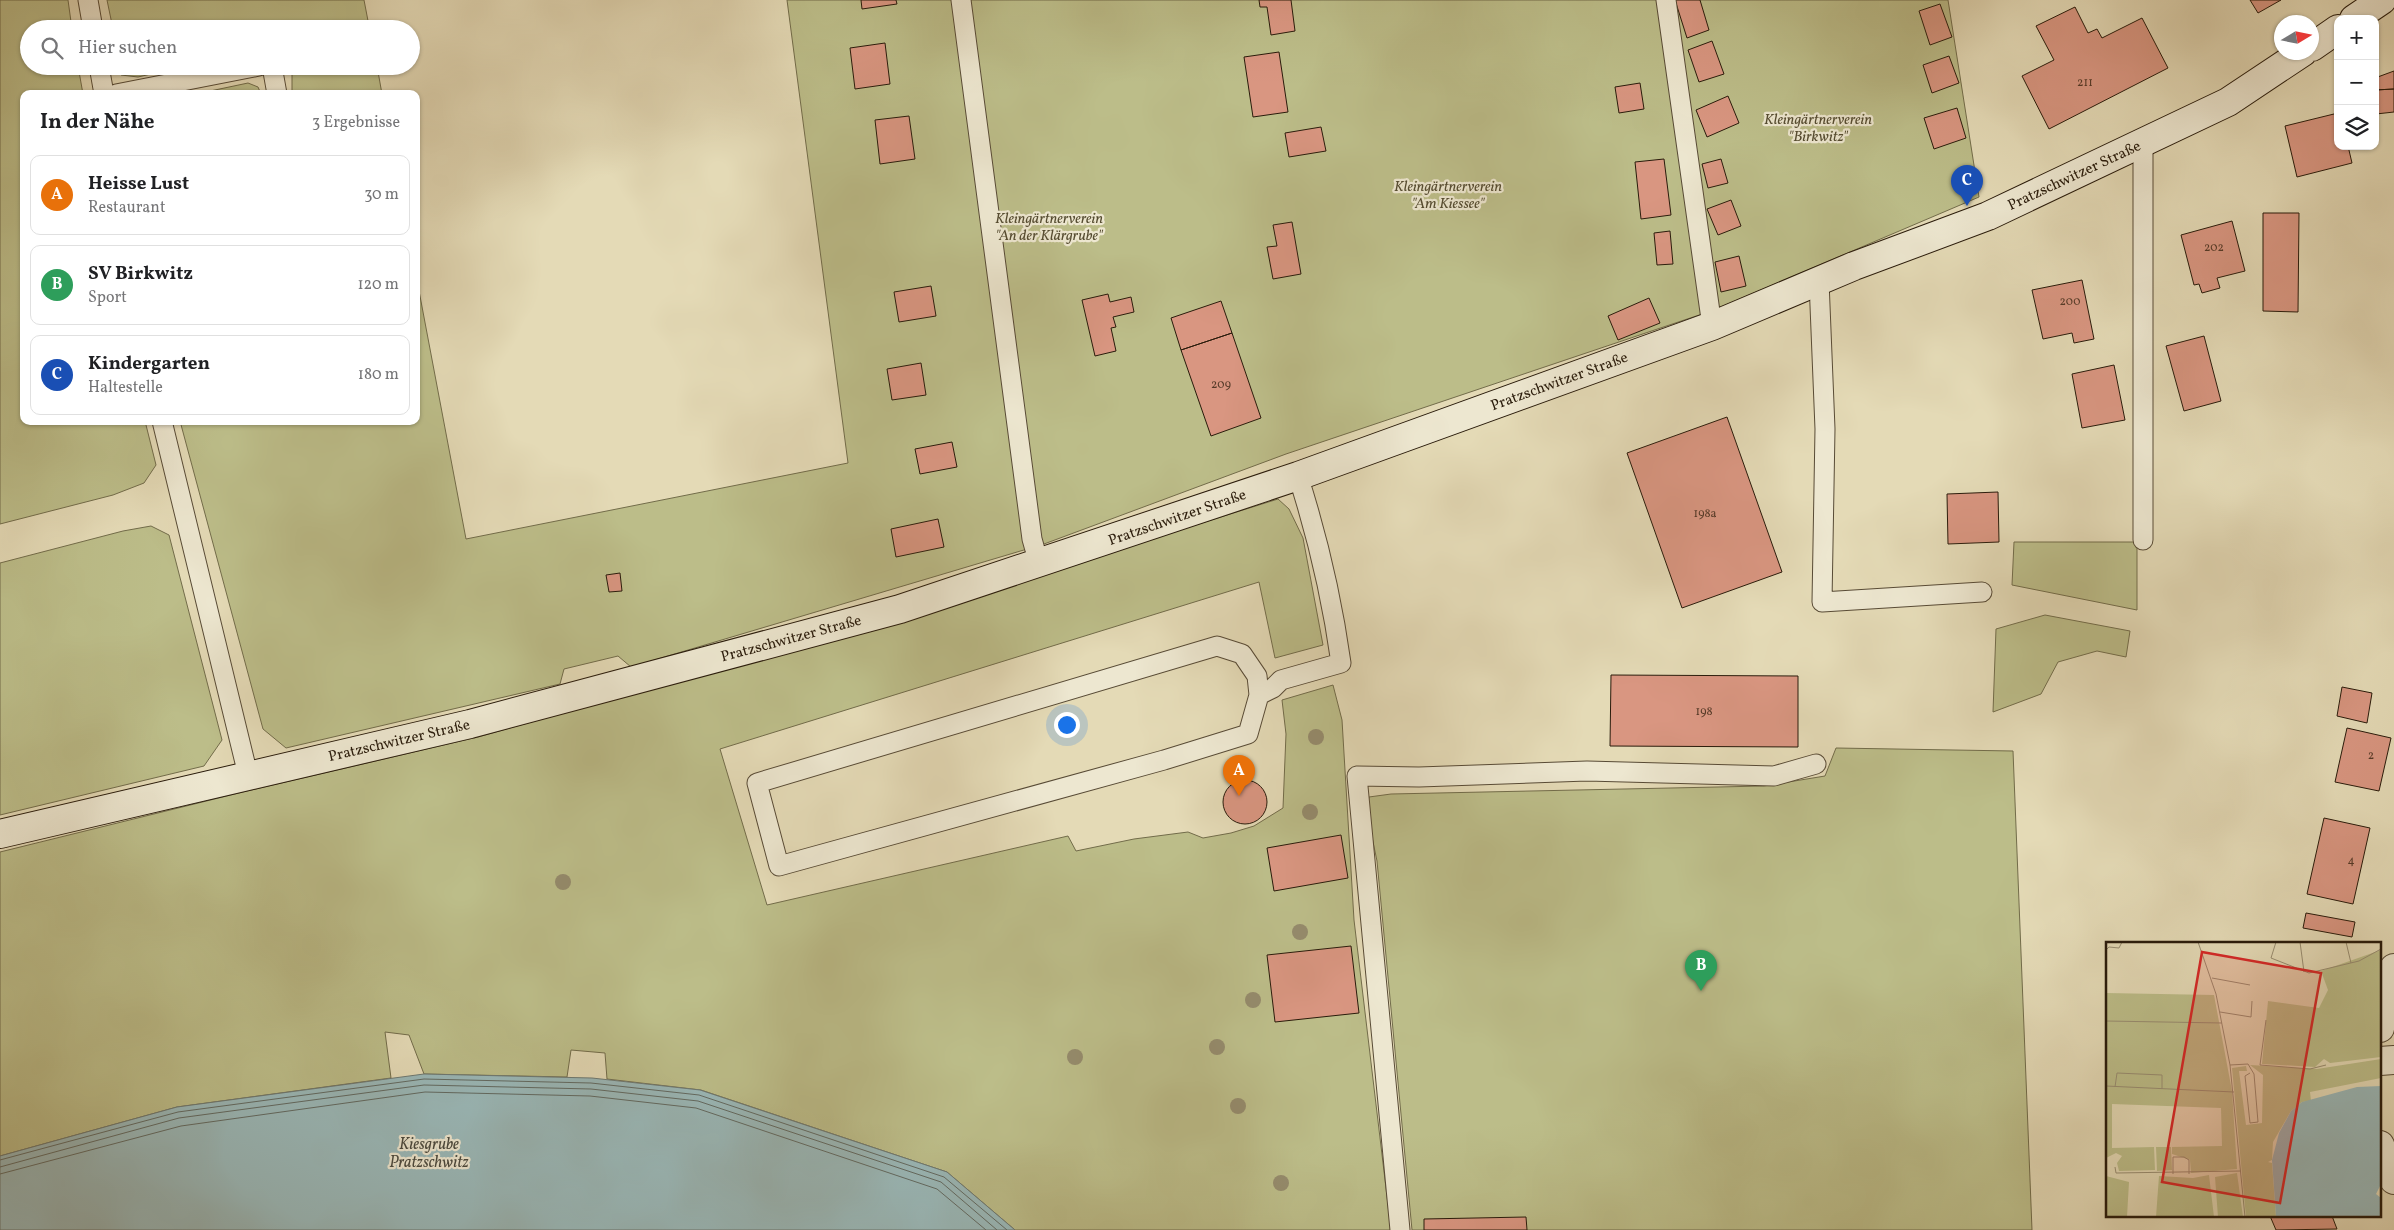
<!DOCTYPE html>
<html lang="de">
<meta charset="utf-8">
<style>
:root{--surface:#fff;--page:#f6f6f6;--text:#202124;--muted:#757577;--line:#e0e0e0;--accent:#8f2418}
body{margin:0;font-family:Vollkorn,serif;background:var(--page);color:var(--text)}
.controls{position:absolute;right:15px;top:15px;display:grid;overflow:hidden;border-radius:10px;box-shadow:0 1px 4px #0004}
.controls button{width:45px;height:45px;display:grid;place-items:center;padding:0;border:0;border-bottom:1px solid var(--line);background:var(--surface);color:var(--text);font:25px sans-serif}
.compass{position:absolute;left:2274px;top:15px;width:45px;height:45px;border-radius:50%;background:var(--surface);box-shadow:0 1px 4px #0004;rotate:80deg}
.you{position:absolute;left:1066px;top:724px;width:18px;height:18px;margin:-12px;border:4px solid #fff;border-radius:50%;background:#1a73e8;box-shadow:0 0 0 8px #1a73e833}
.badge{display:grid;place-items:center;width:32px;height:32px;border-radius:50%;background:var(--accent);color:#fff;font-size:16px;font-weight:700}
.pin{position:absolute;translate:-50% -41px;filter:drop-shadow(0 1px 2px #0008)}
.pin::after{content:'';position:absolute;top:26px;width:18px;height:15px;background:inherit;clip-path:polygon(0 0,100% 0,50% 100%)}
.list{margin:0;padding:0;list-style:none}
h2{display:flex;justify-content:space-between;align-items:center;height:65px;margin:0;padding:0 20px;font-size:21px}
h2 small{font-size:16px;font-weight:400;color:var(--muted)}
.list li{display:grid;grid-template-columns:32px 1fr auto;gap:15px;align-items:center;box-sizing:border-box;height:80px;margin:0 10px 10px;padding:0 10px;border:1px solid var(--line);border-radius:10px}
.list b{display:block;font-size:19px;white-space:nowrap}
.list p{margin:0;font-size:16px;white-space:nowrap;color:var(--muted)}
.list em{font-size:16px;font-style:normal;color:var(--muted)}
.icon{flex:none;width:28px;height:28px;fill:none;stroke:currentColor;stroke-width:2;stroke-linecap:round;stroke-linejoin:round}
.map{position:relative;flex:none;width:2394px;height:1230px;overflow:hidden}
.search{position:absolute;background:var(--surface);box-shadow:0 1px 4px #0004;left:20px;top:20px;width:400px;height:55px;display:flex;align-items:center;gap:12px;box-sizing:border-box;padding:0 18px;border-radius:28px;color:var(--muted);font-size:19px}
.panel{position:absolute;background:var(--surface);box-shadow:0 1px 4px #0004;left:20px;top:90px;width:400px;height:335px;border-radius:10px}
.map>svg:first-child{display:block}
</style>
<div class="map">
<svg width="2394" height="1230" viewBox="0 0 2394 1230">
<rect width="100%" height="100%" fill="#e4dab6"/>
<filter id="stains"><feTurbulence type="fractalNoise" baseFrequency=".004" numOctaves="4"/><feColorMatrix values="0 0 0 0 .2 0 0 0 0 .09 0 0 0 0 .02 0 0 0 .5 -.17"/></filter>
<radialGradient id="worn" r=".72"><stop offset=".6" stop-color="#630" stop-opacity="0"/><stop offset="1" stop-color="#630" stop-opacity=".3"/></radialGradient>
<path fill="#bcbd89" stroke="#726c4a" d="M0,0H68L72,29H29V66H78L83,94H24V421H145L156,465L144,483L113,495L0,524Z
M107,0H364L369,26L355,29H113Z
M787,0H1948L1979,197L1714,310L1286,454L1044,544L631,667L618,656L564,669L560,684L286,748L263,729L180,421H416V275L466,539L848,463Z
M120,66H186L138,77L121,75Z
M298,66H377L382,94H292V74Z
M248,83L258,87L261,94H196Z
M1278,499L1289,509L1303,538L1323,645L1275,658L1259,582L720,749L767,905L1068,836L1076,851L1134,839L1188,832L1203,838L1231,833L1254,826L1283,808L1286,734L1282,700L1333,685L1342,720L1354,920L1391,1230H1015L947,1172L701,1090L607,1079L605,1053L571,1050L567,1077L424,1074L409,1035L385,1032L391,1078L177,1107L0,1156V852L247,791L478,737L893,620Z
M151,526L169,535L222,740L204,766L0,815V563L123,531Z
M2014,542H2137V610L2012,585Z
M2045,615L2130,631L2126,657L2097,651L2058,662L2041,694L1993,712L1996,629Z
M1836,748L2013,751L2032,1230H1412L1377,861L1367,813L1369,797L1391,794L1764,786L1825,776Z"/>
<path fill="#9ab8b8" stroke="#6d7973" d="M424,1074L592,1078L700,1090L947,1172L1015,1230H0V1156L177,1107Z"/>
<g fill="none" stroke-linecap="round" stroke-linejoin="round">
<path stroke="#626a62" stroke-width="1" d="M0,1160L178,1112L424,1079L591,1083L699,1095L944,1177L1007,1230
M0,1167L179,1118L424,1085L591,1089L698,1101L941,1182L997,1230
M0,1174L181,1126L425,1092L590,1096L696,1108L937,1189L986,1230"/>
</g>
<path fill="#d99681" stroke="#291b0b" d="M861,0H896L897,4L862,9Z
M1259,0H1291L1295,31L1271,35L1267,7H1260Z
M1675,0H1700L1709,30L1687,38Z
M2250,0H2281L2258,13Z
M1940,4L1952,37L1930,45L1919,11Z
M2075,7L2088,33L2097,29L2102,38L2142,18L2168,68L2049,129L2022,76L2054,60L2036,26Z
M1712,41L1724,74L1699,82L1688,50Z
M885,43L890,84L855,89L850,48Z
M1279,52L1288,112L1253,117L1244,57Z
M1949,56L1959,83L1932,93L1923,65Z
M2394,71V89L2375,90V78Z
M1640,83L1644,109L1619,113L1615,87Z
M2394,89V112L2376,114L2375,90Z
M1728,96L1739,123L1707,137L1696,110Z
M1957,108L1966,138L1934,149L1924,118Z
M2338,113V146H2348L2352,163L2297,177L2285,126Z
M909,116L915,159L880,164L875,120Z
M1321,127L1326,151L1289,157L1285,133Z
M1664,159L1671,215L1641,219L1635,162Z
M1721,159L1728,183L1708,188L1702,164Z
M1731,200L1741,226L1718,235L1707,209Z
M2263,213H2299L2298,312L2263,311Z
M2232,221L2245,271L2217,278L2220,288L2202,293L2199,284L2194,285L2181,235Z
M1292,222L1301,274L1273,279L1267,247L1277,246L1273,225Z
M1670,231L1673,264L1657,265L1654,233Z
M1739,256L1746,286L1721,292L1715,262Z
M2082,280L2094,339L2074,343L2072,333L2043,339L2032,290Z
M931,286L936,316L899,322L894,292Z
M1108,294L1110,302L1131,297L1134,312L1113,317L1116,327L1111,328L1116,351L1095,356L1082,300Z
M1649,298L1660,323L1618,340L1608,316Z
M1221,301L1232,333L1181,350L1171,318Z
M1232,333L1261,418L1211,436L1181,350Z
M2204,336L2221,401L2184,411L2166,346Z
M921,363L926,395L892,400L887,369Z
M2114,365L2125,420L2082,428L2072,374Z
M1727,417L1782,572L1682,608L1627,453Z
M952,442L957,467L920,474L915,449Z
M1998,492L1999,542L1948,544L1947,494Z
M938,519L944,547L896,557L891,529Z
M620,573L622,591L609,592L606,575Z
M1611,675L1798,676V747L1610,746Z
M2342,687L2372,693L2367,723L2337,716Z
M2347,728L2391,738L2379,791L2335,782Z
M1223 802a22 22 0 1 1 44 0a22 22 0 1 1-44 0Z
M2324,818L2370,828L2353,904L2307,894Z
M1341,835L1348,878L1274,891L1267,848Z
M2306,913L2355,922L2352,937L2303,928Z
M1351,946L1359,1013L1275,1022L1267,955Z
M2270,1216H2332L2337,1229L2276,1230Z
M1526,1217L1527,1230H1424V1219Z"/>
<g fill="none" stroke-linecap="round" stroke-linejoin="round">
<g stroke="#584b36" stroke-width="21">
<path id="lane" d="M88,0L93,29
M961,0L1032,539L1039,564
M1666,0L1712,326
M99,66L104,94
M272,66L277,94
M116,94L259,66
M2143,142V540
M1819,281L1825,429L1822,602L1982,592
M162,421L248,775
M1217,646L1242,654L1257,676L1259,695L1248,734L1164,760L779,866L757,783Z
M1259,695L1273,688L1281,680L1341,663C1332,599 1318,538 1298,476
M1400,1230L1357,776L1419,777L1587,771L1774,776L1816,764"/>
</g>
<g stroke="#584b36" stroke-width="30">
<path id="street" d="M2380,1028L2394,968
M2380,1061L2394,1060
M2380,1145L2394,1180"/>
</g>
<g stroke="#291b0b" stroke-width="30">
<path id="secondary" d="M2354,19L2382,0
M2312,47L2338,29
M0,834L470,724L900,609L1298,476L1712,326L1854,266L1988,216L2228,102L2303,52"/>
</g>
<use href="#lane" stroke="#ede7d0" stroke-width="19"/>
<use href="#street" stroke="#ede7d0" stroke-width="28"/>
<use href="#secondary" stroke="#ede7d0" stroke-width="28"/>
</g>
<g fill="#958c6d">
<circle cx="1316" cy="737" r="8"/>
<circle cx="1310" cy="812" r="8"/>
<circle cx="563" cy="882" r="8"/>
<circle cx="1300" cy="932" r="8"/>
<circle cx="1253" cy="1000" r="8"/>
<circle cx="1217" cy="1047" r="8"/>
<circle cx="1075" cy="1057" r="8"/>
<circle cx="1238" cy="1106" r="8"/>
<circle cx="1281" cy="1183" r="8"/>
</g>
<g text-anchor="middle" stroke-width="4.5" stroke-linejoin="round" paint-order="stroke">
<g font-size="12" fill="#553a28">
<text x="2085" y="86">211</text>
<text x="2214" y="251">202</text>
<text x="2070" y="305">200</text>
<text x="1221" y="388">209</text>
<text x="1705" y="517">198a</text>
<text x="1704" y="715">198</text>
<text x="2371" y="759">2</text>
<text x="2351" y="864">4</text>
</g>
<g font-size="15" font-style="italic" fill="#554c31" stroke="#ede7d0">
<text x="1818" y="124">Kleingärtnerverein<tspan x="1818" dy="17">"Birkwitz"</tspan></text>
<text x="1448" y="191">Kleingärtnerverein<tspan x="1448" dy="17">"Am Kiessee"</tspan></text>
<text x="1049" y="223">Kleingärtnerverein<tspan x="1049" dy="17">"An der Klärgrube"</tspan></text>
</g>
<g font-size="15" fill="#291b0b" stroke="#ede7d0">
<text transform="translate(2074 175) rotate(-25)" y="5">Pratzschwitzer Straße</text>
<text transform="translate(1559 381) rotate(-20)" y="5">Pratzschwitzer Straße</text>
<text transform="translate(1177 517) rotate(-19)" y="5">Pratzschwitzer Straße</text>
<text transform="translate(791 638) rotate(-15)" y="5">Pratzschwitzer Straße</text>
<text transform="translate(399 740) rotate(-13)" y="5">Pratzschwitzer Straße</text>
</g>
<g font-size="16" font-style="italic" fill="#4b4a3f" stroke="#ede7d0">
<text x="429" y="1149">Kiesgrube<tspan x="429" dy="18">Pratzschwitz</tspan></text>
</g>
</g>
<g transform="translate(2106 942)">
<rect width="275" height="275" fill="#e4dab6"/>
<path d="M275,8V115L224,121L218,117L209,125L156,122L162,59L213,66L222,48L215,29ZM0,51L108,53L126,149L131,227L85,231L84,218L66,212V205L116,204L115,166L6,162V206L48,205L49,228L13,229L11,221L16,214L10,211L0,216V233ZM275,117V136L204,150L205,159L196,160L185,169L167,200L166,218L162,220L166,221L170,275H140L126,126L140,124L141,129H133L140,183L156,181L157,133L144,123L211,127ZM50,205H65L66,228L51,229ZM131,231L137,275H112L109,235ZM103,233L108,275H50L53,234L87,236ZM0,234L23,240L21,275H0Z" fill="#bcbd89"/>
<path d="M275,144V242L270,252L275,256V275H170L166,218L173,191L185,169L196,160L251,145Z" fill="#9ab8b8"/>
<path fill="none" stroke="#998e72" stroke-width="1" d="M92,0L110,52L124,123L139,275M170,0L165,16L203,31L253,19L275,7M194,0L198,30M240,0L245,21M0,8L3,5L13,6L16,0M106,36L144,43M114,70L145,75L146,59M160,78L154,123L204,127L220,123M0,79L116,81M124,123L142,122L148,132L152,180L144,181L139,134L144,131M0,144L128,150M9,145L11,131L56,133V147M9,225L10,231L135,229M67,232V215H78L83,218V232"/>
<path fill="#d62828" fill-opacity="0.15" stroke="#d62828" stroke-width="2.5" d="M96,10L215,31L174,261L56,240Z"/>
<rect width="275" height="275" fill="none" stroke="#291b0b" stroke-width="2.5"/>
</g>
<rect width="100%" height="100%" filter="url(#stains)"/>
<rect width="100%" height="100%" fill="url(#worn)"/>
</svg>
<div class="controls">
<button>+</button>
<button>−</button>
<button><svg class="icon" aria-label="layers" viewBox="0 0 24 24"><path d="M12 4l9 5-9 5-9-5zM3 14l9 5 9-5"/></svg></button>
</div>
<svg class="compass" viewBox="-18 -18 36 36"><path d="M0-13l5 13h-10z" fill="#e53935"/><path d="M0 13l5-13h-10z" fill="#757577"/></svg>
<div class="you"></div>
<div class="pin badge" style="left:1239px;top:796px;background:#e8710a">A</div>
<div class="pin badge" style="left:1701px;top:991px;background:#2e9e5b">B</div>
<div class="pin badge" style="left:1967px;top:206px;background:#1a4fb4">C</div>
<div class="search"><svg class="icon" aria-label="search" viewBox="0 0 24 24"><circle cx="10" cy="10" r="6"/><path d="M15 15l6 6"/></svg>Hier suchen</div>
<section class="panel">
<h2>In der Nähe<small>3 Ergebnisse</small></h2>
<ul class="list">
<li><span class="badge" style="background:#e8710a">A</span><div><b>Heisse Lust</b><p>Restaurant</p></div><em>30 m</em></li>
<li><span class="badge" style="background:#2e9e5b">B</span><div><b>SV Birkwitz</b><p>Sport</p></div><em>120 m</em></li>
<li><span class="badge" style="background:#1a4fb4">C</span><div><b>Kindergarten</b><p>Haltestelle</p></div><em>180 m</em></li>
</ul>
</section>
</div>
